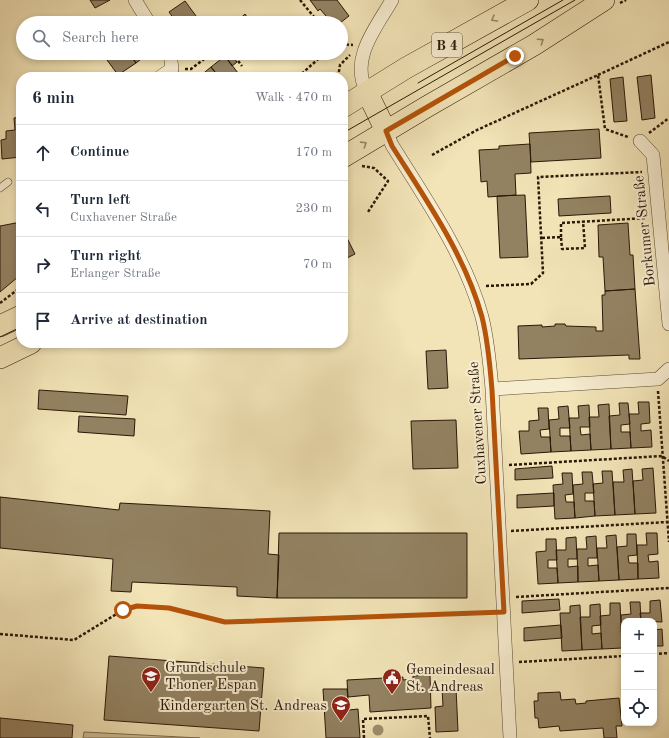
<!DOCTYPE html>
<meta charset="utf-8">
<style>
:root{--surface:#fff;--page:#f6f6f7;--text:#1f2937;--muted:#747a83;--line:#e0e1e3}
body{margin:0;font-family:"Old Standard TT",serif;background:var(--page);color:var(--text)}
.controls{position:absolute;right:12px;bottom:12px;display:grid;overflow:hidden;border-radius:8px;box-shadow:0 2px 6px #0003}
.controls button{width:36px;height:36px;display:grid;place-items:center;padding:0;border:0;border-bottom:1px solid var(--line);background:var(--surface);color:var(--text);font:20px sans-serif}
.stop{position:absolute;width:12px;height:12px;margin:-9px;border:3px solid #b45309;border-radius:50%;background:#fff}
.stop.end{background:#b45309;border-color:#fff;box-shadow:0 1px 4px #0008}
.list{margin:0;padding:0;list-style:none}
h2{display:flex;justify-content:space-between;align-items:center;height:52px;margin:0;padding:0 16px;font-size:17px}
h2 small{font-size:13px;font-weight:400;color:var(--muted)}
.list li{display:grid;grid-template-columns:26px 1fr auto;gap:12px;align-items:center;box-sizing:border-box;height:56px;padding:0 16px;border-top:1px solid var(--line)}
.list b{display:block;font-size:15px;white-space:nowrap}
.list p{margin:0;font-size:13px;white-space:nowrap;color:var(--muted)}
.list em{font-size:13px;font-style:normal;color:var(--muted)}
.icon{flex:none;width:22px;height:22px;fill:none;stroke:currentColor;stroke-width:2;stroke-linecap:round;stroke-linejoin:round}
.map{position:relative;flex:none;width:669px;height:738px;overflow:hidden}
.search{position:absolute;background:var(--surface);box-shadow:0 2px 6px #0003;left:16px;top:16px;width:332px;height:44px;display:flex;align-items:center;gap:10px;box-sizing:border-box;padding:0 14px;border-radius:22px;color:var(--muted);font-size:15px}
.panel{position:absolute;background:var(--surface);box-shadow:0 2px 6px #0003;left:16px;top:72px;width:332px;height:276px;border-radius:16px}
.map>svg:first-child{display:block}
</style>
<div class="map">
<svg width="669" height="738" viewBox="0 0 669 738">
<rect width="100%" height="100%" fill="#f2e4b7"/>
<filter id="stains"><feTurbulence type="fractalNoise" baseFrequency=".005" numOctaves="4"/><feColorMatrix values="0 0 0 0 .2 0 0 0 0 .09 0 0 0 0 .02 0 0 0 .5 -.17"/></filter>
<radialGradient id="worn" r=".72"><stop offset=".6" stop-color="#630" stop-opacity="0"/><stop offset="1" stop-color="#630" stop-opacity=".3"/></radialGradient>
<path fill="#d0c199" stroke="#7e6c50" d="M84,732L200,738H83Z"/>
<path fill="#938262" stroke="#2c1706" d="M90,0H110L95,8Z
M310,0H337L349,16L340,23H332L320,9L318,11Z
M185,1L199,20L195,23H177L169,12Z
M245,14L249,20L245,23H235Z
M116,53H129L136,63L118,75L107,60Z
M129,53H149L136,63Z
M230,53L237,62L232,66L225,56Z
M225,56L238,73L233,77H219L211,67Z
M211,67L219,77H199Z
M651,75L655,118L642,120L637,77Z
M623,77L627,121L614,122L610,79Z
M21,117V157L2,159L1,140L6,139V131L15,130L14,118Z
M599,129L601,158L531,162L529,133Z
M530,144L531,173L515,174L516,195L488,197L487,181L481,182L479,150L499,149V146Z
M525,195L528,257L500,258L497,196Z
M610,196L611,213L559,216L558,199Z
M21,222V280L18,277L0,292V226Z
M628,223L630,255H633L635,289L605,291L603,257H599L598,225Z
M343,230L355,254L343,260Z
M635,289L640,359H629V355L519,359L518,326L542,325V327L555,326V324H565L566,326L596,327V331H603L602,295H605V291Z
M446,350L448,388L428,389L426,351Z
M39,390L128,396L126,415L38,409Z
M638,402H649L650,423L641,424V431L651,430L652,447L631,448L629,414H639Z
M619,403H628L630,424L621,425V432H630L631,448L611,449L609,416L620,415Z
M609,404L611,449L591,450L589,417H599L598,405Z
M589,405L590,427H580L581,435L590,434L591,450L571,451L569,418H579L578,406Z
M568,406L570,428H560V436H570L571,451L551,452L549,420L559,419L558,407Z
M538,408H548L549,429L540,430L541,437H550L551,452L521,454L519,431H529V421L539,420Z
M79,416L135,419L134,436L78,432Z
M456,420L458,468L413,469L411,421Z
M552,466L553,478L515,480V469Z
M653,468L656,513L635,514L633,481L643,480L642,469Z
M632,469L635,514L615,515L613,482H624L623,470Z
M602,471H612L615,515L595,516L593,484L603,483Z
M582,472H592L594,493H585V501H594L595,516L575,518L573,485L583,484Z
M562,473H572L573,494L565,495L566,502H574L575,518L555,519L553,485L563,484Z
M554,493V506L517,508V495Z
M0,497L119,510L120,503L270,511L268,554L279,555L277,598L237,596V587L132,582L131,592L111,591L113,559L0,548Z
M279,533H467V598H277Z
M646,533H657L658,554L648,555L649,562L658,561L659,578L638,579L637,545H647Z
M627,534H636L637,555L628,556L629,563H638V579L619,580L617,547L627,546Z
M616,535L619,580L599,581L597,548H607L606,536Z
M596,536L597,558H588V566L598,565L599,581L578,582L577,549H587L586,537Z
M576,537L577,559H568V567L578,566V582L558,583L556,550H566V538Z
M546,539H556L557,560H548V568H557L558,583L538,584L536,552L546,551Z
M559,599L560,610L522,613V601Z
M660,600L662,622L641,621L640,613H650V601Z
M630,602H640L641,621H624V648H622L621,615L631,614Z
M610,603H620L622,648L602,649L600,616L610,615Z
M600,604L601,625L592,626V634L601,633L602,649L582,650L580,617H590V605Z
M580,605L582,650L562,651L560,613H570V606Z
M561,625L562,638L524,641V628Z
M662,629L663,646H654V630Z
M109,656L264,668L259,731L104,720Z
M430,675L431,708L370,712L369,695L348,697L347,680L403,677V680L413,679V676Z
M442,688H456L458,731L436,732L435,707L443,706Z
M323,689H347L349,710L358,709L360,738H326Z
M560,692L561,700L575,699L576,704L586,703V701L619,698L622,726H616L617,738H604L603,728L560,731L559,726L539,728L538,718H535L534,701H538V693Z
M0,718L73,725L72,738H0Z"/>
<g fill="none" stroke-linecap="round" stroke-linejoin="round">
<g stroke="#5e4a32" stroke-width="8">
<path id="lane" d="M0,188L8,182"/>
</g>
<g stroke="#5e4a32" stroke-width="14">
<path id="street" d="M135,0L149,23
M160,77L172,69L170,53
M367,92C349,59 376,28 392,0
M386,131L392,145C426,200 465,255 482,317C488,341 490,365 492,389L510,738
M640,141L653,155L669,324
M492,389L658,379L669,369"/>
</g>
<g stroke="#2c1706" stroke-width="22">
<path id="primary" d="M367,92L386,131
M343,107L406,68L528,0
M343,157L428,106L534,45L604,0
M0,326L21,316
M0,358L31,343"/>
</g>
<path stroke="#2c1706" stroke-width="2.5" stroke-dasharray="3 2" stroke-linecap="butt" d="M300,0L319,23
M620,3L626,0
M341,44L353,45
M232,53L242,66
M185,69H191L212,53
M304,73L306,77
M598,75L669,42
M298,77L325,53
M338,77L340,65L350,55
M649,133L669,118
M432,155L477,130L598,75L605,129L628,137
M362,166L374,168L388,181L368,212
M561,237V223L646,218
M542,238L561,237L562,249L585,248L583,221
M486,286L531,284L543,273L538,177L642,172
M0,303L21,287
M47,346L52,343
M658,391L669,542
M509,465L662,456L669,461
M511,531L667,522
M516,597L669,588
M0,634L74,640L123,610L137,606L169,608L225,622L490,613
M654,654L669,653
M519,662L624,656
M364,738L363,719L428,716L430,738"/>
<use href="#lane" stroke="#f7edd0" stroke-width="7"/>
<use href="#street" stroke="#f7edd0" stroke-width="13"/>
<use href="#primary" stroke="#f2e4b7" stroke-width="21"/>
<path stroke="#2c1706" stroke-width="1" d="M418,83L563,0
M343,133L575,0
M0,337L21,327"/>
</g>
<circle fill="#a08f6e" cx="378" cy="730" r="5.5"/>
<defs><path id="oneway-chevron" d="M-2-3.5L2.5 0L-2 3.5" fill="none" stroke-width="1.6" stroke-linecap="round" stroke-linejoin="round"/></defs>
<g stroke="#998867">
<use href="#oneway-chevron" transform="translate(494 19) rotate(150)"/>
<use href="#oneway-chevron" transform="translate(541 41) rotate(-34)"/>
<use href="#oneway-chevron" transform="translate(364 144) rotate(-32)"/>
</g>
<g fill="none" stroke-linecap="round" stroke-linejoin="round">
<path stroke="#b45309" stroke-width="5" d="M123,610L137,606L169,608L225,622L504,612L492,390C490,365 488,341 482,317C465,255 426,200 392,146L386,131L515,56"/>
</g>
<defs>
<g id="school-pin" transform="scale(1)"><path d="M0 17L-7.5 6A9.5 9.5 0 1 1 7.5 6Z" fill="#8f2418" stroke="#f7edd0"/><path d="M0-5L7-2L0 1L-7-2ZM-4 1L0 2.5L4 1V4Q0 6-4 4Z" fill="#fff"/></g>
<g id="civic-pin" transform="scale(1)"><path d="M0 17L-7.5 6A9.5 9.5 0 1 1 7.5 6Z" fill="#8f2418" stroke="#f7edd0"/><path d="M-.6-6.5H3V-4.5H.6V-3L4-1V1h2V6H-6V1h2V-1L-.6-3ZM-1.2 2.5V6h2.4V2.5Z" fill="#fff"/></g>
</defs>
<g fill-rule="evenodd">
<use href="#school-pin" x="151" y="676"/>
<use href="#civic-pin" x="392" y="678"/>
<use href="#school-pin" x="341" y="705"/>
</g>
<g text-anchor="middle" stroke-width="4" stroke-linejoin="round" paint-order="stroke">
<rect fill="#f7edd0" stroke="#695743" stroke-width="1" x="432" y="33" width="30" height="24" rx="3"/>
<g font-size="14" font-weight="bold" fill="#2c1706">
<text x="447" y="50">B 4</text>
</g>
<g font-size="15" fill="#2c1706" stroke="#f7edd0">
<text transform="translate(644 231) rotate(-96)" y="5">Borkumer Straße</text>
<text transform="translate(477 423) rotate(-94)" y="5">Cuxhavener Straße</text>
</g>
<g font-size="15" fill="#2c1706" stroke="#f7edd0" text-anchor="start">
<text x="165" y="672">Grundschule<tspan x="165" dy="17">Thoner Espan</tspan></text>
<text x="406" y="674">Gemeindesaal<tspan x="406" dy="17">St. Andreas</tspan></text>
<text x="327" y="710" text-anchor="end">Kindergarten St. Andreas</text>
</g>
</g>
<rect width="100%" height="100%" filter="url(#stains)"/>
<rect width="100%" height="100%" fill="url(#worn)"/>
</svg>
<div class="controls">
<button>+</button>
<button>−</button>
<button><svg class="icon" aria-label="locate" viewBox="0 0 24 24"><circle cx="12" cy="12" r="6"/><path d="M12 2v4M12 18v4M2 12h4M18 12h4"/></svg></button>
</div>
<div class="stop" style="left:123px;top:610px"></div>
<div class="stop end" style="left:515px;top:56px"></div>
<div class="search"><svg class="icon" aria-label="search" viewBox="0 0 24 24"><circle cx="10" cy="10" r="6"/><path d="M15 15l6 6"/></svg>Search here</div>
<section class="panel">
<h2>6 min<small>Walk · 470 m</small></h2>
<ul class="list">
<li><svg class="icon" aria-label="ahead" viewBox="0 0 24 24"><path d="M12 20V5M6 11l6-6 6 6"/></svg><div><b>Continue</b></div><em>170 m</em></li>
<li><svg class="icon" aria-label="left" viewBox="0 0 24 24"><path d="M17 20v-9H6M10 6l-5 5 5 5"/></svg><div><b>Turn left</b><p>Cuxhavener Straße</p></div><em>230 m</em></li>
<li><svg class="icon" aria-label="right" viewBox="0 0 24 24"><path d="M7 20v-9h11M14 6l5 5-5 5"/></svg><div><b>Turn right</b><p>Erlanger Straße</p></div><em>70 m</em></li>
<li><svg class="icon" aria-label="arrive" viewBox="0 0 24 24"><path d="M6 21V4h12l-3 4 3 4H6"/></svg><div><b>Arrive at destination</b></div></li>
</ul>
</section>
</div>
